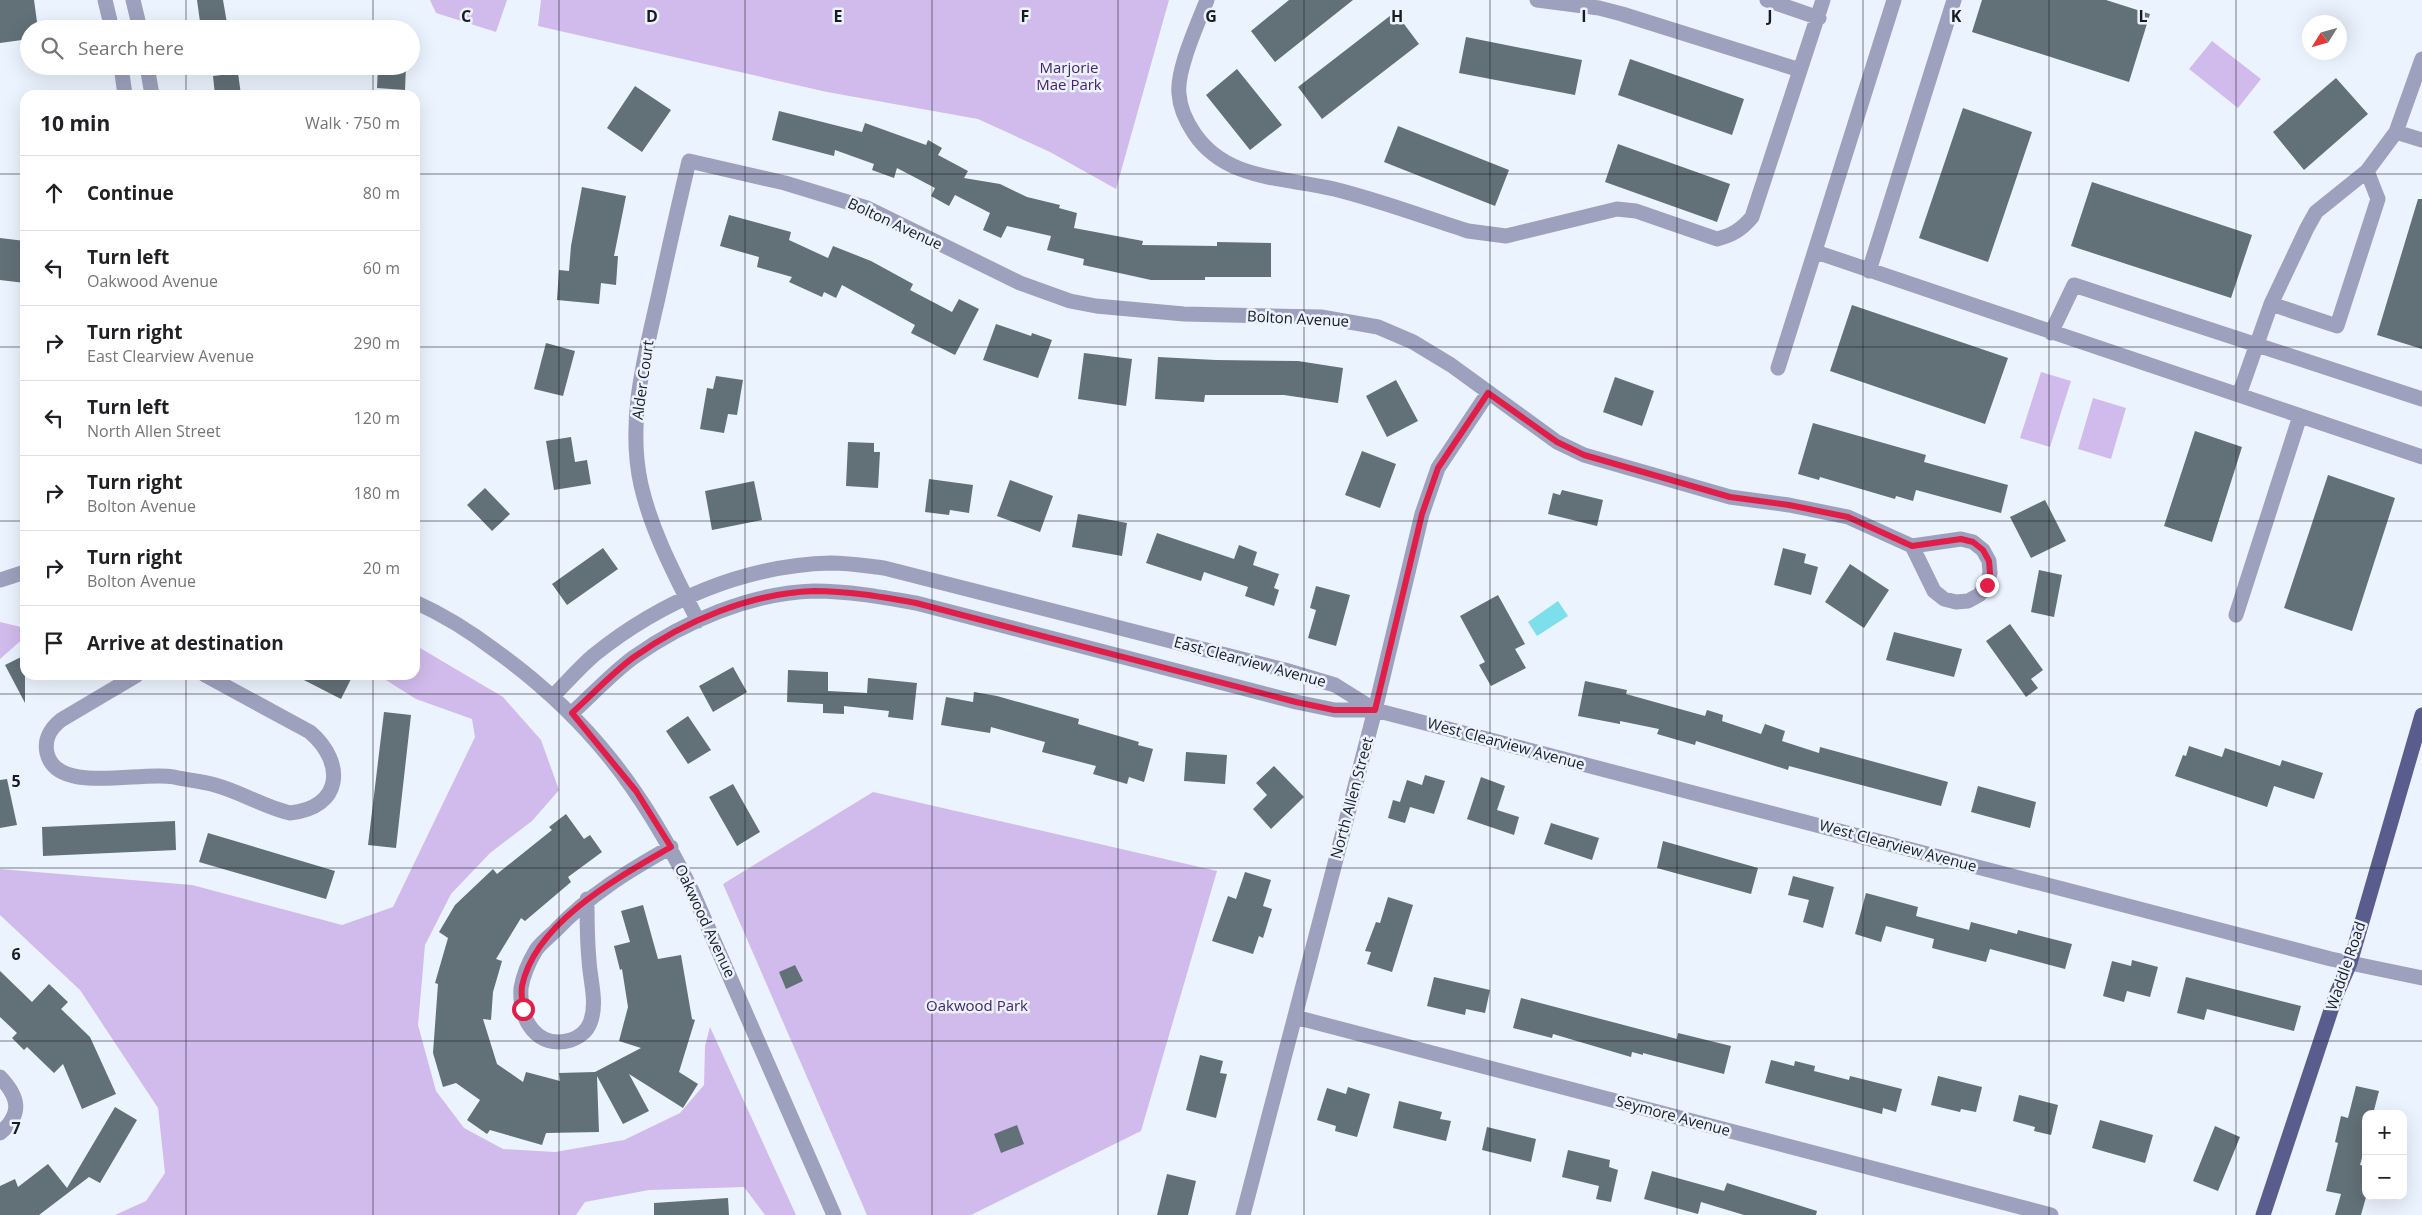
<!DOCTYPE html>
<meta charset="utf-8">
<style>
:root{--surface:#fff;--page:#f2f2f2;--text:#202124;--muted:#757577;--line:#e0e0e0}
body{margin:0;font-family:"Open Sans",sans-serif;background:var(--page);color:var(--text)}
.controls{position:absolute;right:15px;bottom:15px;display:grid;overflow:hidden;border-radius:10px;box-shadow:0 5px 20px #0002}
.controls button{width:45px;height:45px;display:grid;place-items:center;padding:0;border:0;border-bottom:1px solid var(--line);background:var(--surface);color:var(--text);font:25px sans-serif}
.compass{position:absolute;left:2302px;top:15px;width:45px;height:45px;border-radius:50%;background:var(--surface);box-shadow:0 5px 20px #0002;rotate:233deg}
.stop{position:absolute;width:15px;height:15px;margin:-11px;border:4px solid #e11d48;border-radius:50%;background:#fff}
.stop.end{background:#e11d48;border-color:#fff;box-shadow:0 1px 5px #0008}
.list{margin:0;padding:0;list-style:none}
h2{display:flex;justify-content:space-between;align-items:center;height:65px;margin:0;padding:0 20px;font-size:21px}
h2 small{font-size:16px;font-weight:400;color:var(--muted)}
.list li{display:grid;grid-template-columns:32px 1fr auto;gap:15px;align-items:center;box-sizing:border-box;height:75px;padding:0 20px;border-top:1px solid var(--line)}
.list b{display:block;font-size:19px;white-space:nowrap}
.list p{margin:0;font-size:16px;white-space:nowrap;color:var(--muted)}
.list em{font-size:16px;font-style:normal;color:var(--muted)}
.icon{flex:none;width:28px;height:28px;fill:none;stroke:currentColor;stroke-width:2;stroke-linecap:round;stroke-linejoin:round}
.map{position:relative;flex:none;width:2422px;height:1215px;overflow:hidden}
.search{position:absolute;background:var(--surface);box-shadow:0 5px 20px #0002;left:20px;top:20px;width:400px;height:55px;display:flex;align-items:center;gap:12px;box-sizing:border-box;padding:0 18px;border-radius:28px;color:var(--muted);font-size:19px}
.panel{position:absolute;background:var(--surface);box-shadow:0 5px 20px #0002;left:20px;top:90px;width:400px;height:590px;border-radius:15px}
.map>svg:first-child{display:block}
</style>
<div class="map">
<svg width="2422" height="1215" viewBox="0 0 2422 1215">
<rect width="100%" height="100%" fill="#ebf3fe"/>
<path fill="#d1bbed" d="M430,0H507L496,32L436,13Z
M541,0H1169L1116,189L1050,152L978,119L827,92L538,26Z
M2212,41L2261,79L2238,108L2189,69Z
M2041,372L2071,381L2050,447L2020,438Z
M2093,398L2126,408L2111,459L2078,449Z
M0,622L25,628V637L0,659Z
M415,645L503,697L541,740L559,790L532,821L490,853L451,894L425,945L418,1025L436,1091L464,1128L503,1149L555,1152L624,1140L680,1113L704,1085L705,1046L710,1027L796,1215H765L744,1187L649,1190L585,1202L576,1215H115L146,1201L165,1173L158,1108L80,990L0,915V869L192,885L342,925L393,907L475,737L472,719L416,699L378,675H415Z
M873,792L1217,871L1141,1131L971,1215H867L723,884Z"/>
<path fill="#7ddeec" d="M1558,601L1568,616L1537,636L1528,622Z"/>
<path fill="#627077" d="M0,0H34L38,29H29V39L0,43Z
M197,0H223L228,29H201Z
M1289,0H1353L1275,62L1251,31Z
M1982,0H2106L2150,14L2129,82L1972,32Z
M1395,12L1419,44L1322,119L1298,87Z
M1466,37L1582,60L1575,95L1459,73Z
M1630,59L1744,99L1732,135L1618,95Z
M378,66H406L405,90L377,88Z
M1237,69L1282,125L1250,150L1206,95Z
M238,73L241,95H215L213,76Z
M2336,78L2368,114L2304,170L2273,132Z
M635,86L671,110L642,152L607,128Z
M1963,108L2032,132L1988,262L1919,238Z
M779,111L862,132L865,123L926,145L928,140L942,148L938,155L968,171L964,178L1000,184L1027,197L1060,205L1059,208L1077,213L1074,228L1143,241L1142,245L1217,246V242L1271,243V277H1205V280H1151L1083,265L1084,259L1047,250L1051,236L1007,226L1001,238L983,230L990,213L955,195L949,206L931,196L935,188L897,168L894,178L872,170L874,164L835,150L834,156L772,140Z
M1398,126L1509,170L1495,206L1384,162Z
M1618,144L1730,184L1717,222L1605,182Z
M2092,182L2252,235L2231,298L2071,246Z
M582,187L626,196L614,256H618L616,285L601,283L599,304L557,300L559,270L569,271L571,246Z
M2418,199H2422V349L2377,335Z
M729,215L791,232L789,240L828,258L833,246L871,261L913,284L910,290L952,312L959,299L979,309L955,355L911,333L915,325L842,285L836,298L824,292L822,297L789,282L792,277L757,267L759,257L720,246Z
M0,238L25,241V283L0,280Z
M1852,305L2008,358L1985,424L1830,371Z
M996,324L1031,336L1032,333L1052,340L1038,378L983,360Z
M546,343L575,351L563,396L534,389Z
M1084,353L1132,359L1126,406L1078,399Z
M1158,357L1216,360L1298,361L1343,368L1338,403L1284,395H1205L1204,402L1155,399Z
M716,376L743,380L737,415L728,414L724,433L700,429L707,388L713,389Z
M1615,377L1654,391L1642,426L1603,412Z
M1396,380L1418,421L1387,437L1366,396Z
M1813,423L1926,455L1924,462L2008,485L2001,513L1916,490L1913,501L1896,496L1895,499L1820,477L1819,480L1798,474Z
M2195,431L2242,447L2212,542L2164,526Z
M571,437L575,462L587,460L591,484L554,490L546,441Z
M848,442L874,443V452H880L878,488L846,486Z
M1362,451L1396,464L1380,508L1345,495Z
M2328,475L2395,498L2352,631L2284,608Z
M929,479L973,485L969,513L950,510L949,515L925,512Z
M1010,480L1053,496L1040,532L997,516Z
M754,481L762,520L712,530L705,491Z
M485,488L510,514L492,531L467,505Z
M1562,490L1603,500L1597,526L1548,514L1553,493L1560,495Z
M2045,500L2066,541L2031,558L2010,517Z
M1078,514L1127,523L1122,556L1072,547Z
M1157,533L1234,559L1239,545L1257,552L1253,565L1279,574L1274,588L1279,590L1274,606L1245,596L1248,587L1204,572L1201,581L1146,563Z
M603,548L618,569L567,605L552,584Z
M1783,548L1806,554L1804,563L1818,567L1811,595L1774,585Z
M1850,564L1889,590L1864,628L1825,602Z
M2039,570L2062,575L2054,617L2031,612Z
M1316,586L1350,595L1336,646L1308,638L1316,610L1310,608Z
M1498,595L1525,644L1515,649L1526,668L1491,686L1479,665L1485,662L1460,616Z
M2010,624L2043,670L2031,679L2038,688L2026,697L1986,641Z
M1894,632L1962,649L1954,677L1886,660Z
M25,655V703L5,665Z
M733,667L747,692L713,712L699,686Z
M788,670L828,672V691L867,693L868,678L917,683L913,720L888,717L889,711L844,706V714L823,713V704L787,702Z
M294,675H353L341,699Z
M1585,681L1627,690L1626,694L1705,716L1707,710L1723,715L1722,721L1761,734L1765,724L1785,731L1782,741L1819,753L1820,747L1948,782L1941,806L1789,766L1788,770L1696,741L1695,745L1657,734L1659,729L1620,721V724L1578,716Z
M974,692L997,696L1079,719L1078,724L1139,742L1138,745L1153,749L1144,782L1129,777L1127,784L1093,774L1096,766L1042,752L1045,742L991,727L990,733L941,725L946,697L973,702Z
M384,712L411,715L396,848L368,845Z
M688,716L711,750L688,764L666,731Z
M2189,746L2222,757L2225,748L2280,766L2282,760L2323,773L2314,799L2274,786L2267,807L2175,776L2183,755L2186,756Z
M1186,752L1227,755L1225,784L1184,781Z
M1274,766L1304,797L1271,829L1253,809L1267,795L1256,783Z
M1425,775L1445,781L1434,814L1410,807L1405,823L1388,818L1393,800L1400,802L1407,780L1422,785Z
M1481,777L1505,786L1497,810L1519,817L1514,835L1467,819Z
M7,779L17,825L0,828V780Z
M733,784L760,832L737,846L709,797Z
M1978,786L2036,802L2030,828L1971,812Z
M566,814L584,839L590,835L602,852L568,877L571,882L525,921L521,918L496,959L502,961L493,992L491,1020L483,1019L497,1064L523,1082L526,1072L560,1081L559,1073L595,1072L641,1048L619,1041L628,1007L622,969L620,970L614,946L630,942L621,911L643,905L658,959L681,955L692,1019L695,1020L679,1072L698,1084L683,1108L629,1074L649,1111L623,1124L597,1076L599,1132L546,1133L542,1145L490,1130L487,1134L467,1120L480,1100L456,1083L443,1087L433,1053L438,984L435,983L448,938L439,932L455,905L493,869L497,874L552,830L549,827Z
M175,821L176,850L43,856L42,827Z
M1551,823L1599,838L1592,860L1544,844Z
M208,833L335,871L326,899L199,862Z
M1663,841L1758,868L1751,894L1657,868Z
M1245,872L1271,880L1263,906L1272,909L1263,938L1259,936L1253,954L1212,941L1228,896L1236,899Z
M1793,876L1834,887L1823,928L1803,922L1809,900L1788,895Z
M1866,893L1918,907L1916,916L1969,930L1971,922L2017,934L2018,930L2072,944L2065,969L1990,949L1986,962L1932,948L1934,939L1886,926L1881,942L1855,934Z
M1388,897L1413,905L1392,972L1367,964L1371,952L1365,951L1376,922L1380,923Z
M2132,960L2158,967L2150,997L2127,991L2124,1002L2103,996L2112,961L2131,966Z
M795,965L803,981L786,989L779,972Z
M0,971L32,1002L49,984L68,1002L61,1009L90,1037L116,1094L82,1109L63,1064L54,1073L27,1047L24,1050L12,1038L17,1033L0,1017Z
M1434,977L1490,990L1485,1013L1466,1009L1465,1015L1427,1006Z
M2186,977L2301,1006L2294,1031L2207,1009L2204,1020L2177,1013Z
M1521,998L1677,1039L1678,1033L1731,1046L1724,1074L1643,1053V1055L1632,1052L1631,1057L1553,1034L1552,1038L1513,1028Z
M1200,1055L1223,1061L1220,1073L1227,1074L1216,1118L1186,1110Z
M1771,1060L1794,1066L1795,1061L1815,1066L1814,1071L1849,1080L1850,1076L1902,1089L1896,1112L1883,1108L1882,1114L1765,1083Z
M1938,1076L1982,1087L1976,1112L1961,1109L1960,1112L1931,1105Z
M2356,1086L2379,1091L2373,1114H2366V1143L2360,1165L2366,1166V1197L2361,1215H2335L2341,1194L2326,1191L2338,1143L2335,1142L2341,1116L2348,1118Z
M1348,1087L1370,1094L1357,1137L1335,1131L1336,1126L1317,1120L1327,1088L1346,1094Z
M2019,1095L2058,1105L2051,1135L2034,1131L2035,1127L2013,1121Z
M1399,1101L1442,1112L1440,1119L1451,1121L1446,1141L1393,1128Z
M115,1107L137,1120L100,1183L89,1177L39,1215H0V1186L15,1179L18,1187L48,1164L67,1188Z
M2100,1120L2153,1135L2145,1163L2092,1148Z
M1017,1125L1024,1144L1001,1153L994,1134Z
M2215,1126L2240,1137L2218,1191L2193,1181Z
M1487,1127L1536,1139L1531,1162L1482,1150Z
M1568,1150L1610,1160L1609,1167L1618,1170L1611,1202L1596,1199L1599,1186L1562,1177Z
M1652,1171L1724,1191L1727,1183L1817,1211L1816,1215H1744L1701,1202L1698,1214L1644,1199Z
M1167,1174L1196,1181L1188,1215H1157Z
M728,1198L729,1215H654V1203Z"/>
<g fill="none" stroke-linecap="round" stroke-linejoin="round">
<path stroke="#9da1bd" stroke-width="15" d="M105,0L112,29
M133,0L140,29
M1207,0C1198,23 1176,71 1179,94C1180,108 1186,121 1194,133C1226,181 1284,177 1334,189C1379,200 1424,217 1468,231L1506,236L1617,209L1636,211L1717,239C1733,235 1742,229 1752,217L1823,0
M1537,0L1599,8L1622,14L1800,70
M1767,0L1819,18
M121,66L125,95
M147,66L152,95
M2396,132L2422,140
M1816,252L2422,457
M1869,271L1954,0
M2271,304L2337,326L2378,199L2367,171
M2051,333L2074,285L2422,399
M1778,368L1894,0
M2239,395L2271,304L2307,228L2316,212L2367,171L2396,132L2422,59
M0,580L25,572
M415,602C444,615 471,632 496,651C588,717 644,792 693,893L834,1215
M2236,615L2300,416
M698,621C676,577 652,533 641,485C627,422 644,359 658,298C668,252 678,207 689,161L785,183L867,208L1020,283L1070,301L1096,306L1184,314L1321,317L1378,327L1413,342L1451,365L1557,442L1584,455L1730,497L1789,505L1848,517L1912,546L1961,539L1973,542L1983,550L1989,561L1990,573L1987,585L1979,595L1968,601L1956,602L1944,599L1934,591L1912,546
M137,675L61,720C50,729 44,739 47,753C57,796 142,770 174,777C187,780 201,781 215,785C241,792 264,807 290,813C342,808 346,763 310,732L205,675
M554,695C567,682 580,667 594,655C661,601 745,565 831,563C849,563 867,566 884,568L1285,670L1335,685L1375,710
M572,713C592,695 612,673 634,657C685,621 751,593 814,591C849,591 882,597 916,603L1296,702L1335,710H1375L2331,959L2422,978
M587,899C587,919 587,940 589,960C590,981 598,1003 590,1023C587,1031 579,1037 571,1040C537,1050 519,1020 521,988C523,976 530,960 536,950C541,943 549,937 555,931C589,895 628,871 671,847
M1295,1017L2051,1215
M0,1077C19,1097 23,1114 0,1133
M1243,1215L1375,710L1422,514L1438,468L1488,393"/>
<path stroke="#595d8e" stroke-width="15" d="M2263,1215L2336,995L2350,963L2422,715"/>
</g>
<g fill="none" stroke-linecap="round" stroke-linejoin="round">
<path stroke="#e11d48" stroke-width="6" d="M523,1009C522,1002 521,993 522,986C535,922 619,877 671,847L636,791L572,713C592,695 612,673 634,657C685,621 751,593 814,591C849,591 882,597 916,603L1296,702L1334,710H1375L1422,514L1438,468L1488,393L1557,442L1584,455L1730,497L1789,505L1848,517L1912,546L1961,539L1973,542L1983,550L1989,561L1990,573L1987,585"/>
</g>
<path fill="none" stroke="#181c20" stroke-width="1" stroke-opacity="0.55" d="M186,0V29M373,0V29M559,0V1215M745,0V1215M932,0V1215M1118,0V1215M1304,0V1215M1490,0V1215M1677,0V1215M1863,0V1215M2049,0V1215M2236,0V1215M186,66V95M373,66V95M0,174H25M415,174H2422M0,347H25M415,347H2422M0,521H25M415,521H2422M186,675V1215M373,675V1215M0,694H2422M0,868H2422M0,1041H2422"/>
<g text-anchor="middle" stroke-width="5" stroke-linejoin="round" paint-order="stroke">
<g font-size="15" fill="#48226b" stroke="#ebf3fe">
<text x="1069" y="73">Marjorie<tspan x="1069" dy="17">Mae Park</tspan></text>
<text x="977" y="1011">Oakwood Park</text>
</g>
<g font-size="15" fill="#181c20" stroke="#ebf3fe">
<text transform="translate(895 224) rotate(25)" y="5">Bolton Avenue</text>
<text transform="translate(1298 319) rotate(3)" y="5">Bolton Avenue</text>
<text transform="translate(643 380) rotate(-82)" y="5">Alder Court</text>
<text transform="translate(1250 662) rotate(15)" y="5">East Clearview Avenue</text>
<text transform="translate(1506 744) rotate(15)" y="5">West Clearview Avenue</text>
<text transform="translate(1352 798) rotate(-75)" y="5">North Allen Street</text>
<text transform="translate(1898 846) rotate(15)" y="5">West Clearview Avenue</text>
<text transform="translate(705 921) rotate(65)" y="5">Oakwood Avenue</text>
<text transform="translate(2346 966) rotate(-71)" y="5">Waddle Road</text>
<text transform="translate(1673 1116) rotate(15)" y="5">Seymore Avenue</text>
</g>
</g>
<g font-size="16" text-anchor="middle" font-weight="bold" fill="#181c20" stroke="#ebf3fe" stroke-width="5" stroke-linejoin="round" paint-order="stroke">
<text x="466" y="22">C</text>
<text x="652" y="22">D</text>
<text x="838" y="22">E</text>
<text x="1025" y="22">F</text>
<text x="1211" y="22">G</text>
<text x="1397" y="22">H</text>
<text x="1584" y="22">I</text>
<text x="1770" y="22">J</text>
<text x="1956" y="22">K</text>
<text x="2143" y="22">L</text>
<text x="16" y="787">5</text>
<text x="16" y="960">6</text>
<text x="16" y="1134">7</text>
</g>
</svg>
<div class="controls">
<button>+</button>
<button>−</button>
</div>
<svg class="compass" viewBox="-18 -18 36 36"><path d="M0-13l5 13h-10z" fill="#e53935"/><path d="M0 13l5-13h-10z" fill="#757577"/></svg>
<div class="stop" style="left:523px;top:1009px"></div>
<div class="stop end" style="left:1987px;top:585px"></div>
<div class="search"><svg class="icon" aria-label="search" viewBox="0 0 24 24"><circle cx="10" cy="10" r="6"/><path d="M15 15l6 6"/></svg>Search here</div>
<section class="panel">
<h2>10 min<small>Walk · 750 m</small></h2>
<ul class="list">
<li><svg class="icon" aria-label="ahead" viewBox="0 0 24 24"><path d="M12 20V5M6 11l6-6 6 6"/></svg><div><b>Continue</b></div><em>80 m</em></li>
<li><svg class="icon" aria-label="left" viewBox="0 0 24 24"><path d="M17 20v-9H6M10 6l-5 5 5 5"/></svg><div><b>Turn left</b><p>Oakwood Avenue</p></div><em>60 m</em></li>
<li><svg class="icon" aria-label="right" viewBox="0 0 24 24"><path d="M7 20v-9h11M14 6l5 5-5 5"/></svg><div><b>Turn right</b><p>East Clearview Avenue</p></div><em>290 m</em></li>
<li><svg class="icon" aria-label="left" viewBox="0 0 24 24"><path d="M17 20v-9H6M10 6l-5 5 5 5"/></svg><div><b>Turn left</b><p>North Allen Street</p></div><em>120 m</em></li>
<li><svg class="icon" aria-label="right" viewBox="0 0 24 24"><path d="M7 20v-9h11M14 6l5 5-5 5"/></svg><div><b>Turn right</b><p>Bolton Avenue</p></div><em>180 m</em></li>
<li><svg class="icon" aria-label="right" viewBox="0 0 24 24"><path d="M7 20v-9h11M14 6l5 5-5 5"/></svg><div><b>Turn right</b><p>Bolton Avenue</p></div><em>20 m</em></li>
<li><svg class="icon" aria-label="arrive" viewBox="0 0 24 24"><path d="M6 21V4h12l-3 4 3 4H6"/></svg><div><b>Arrive at destination</b></div></li>
</ul>
</section>
</div>
